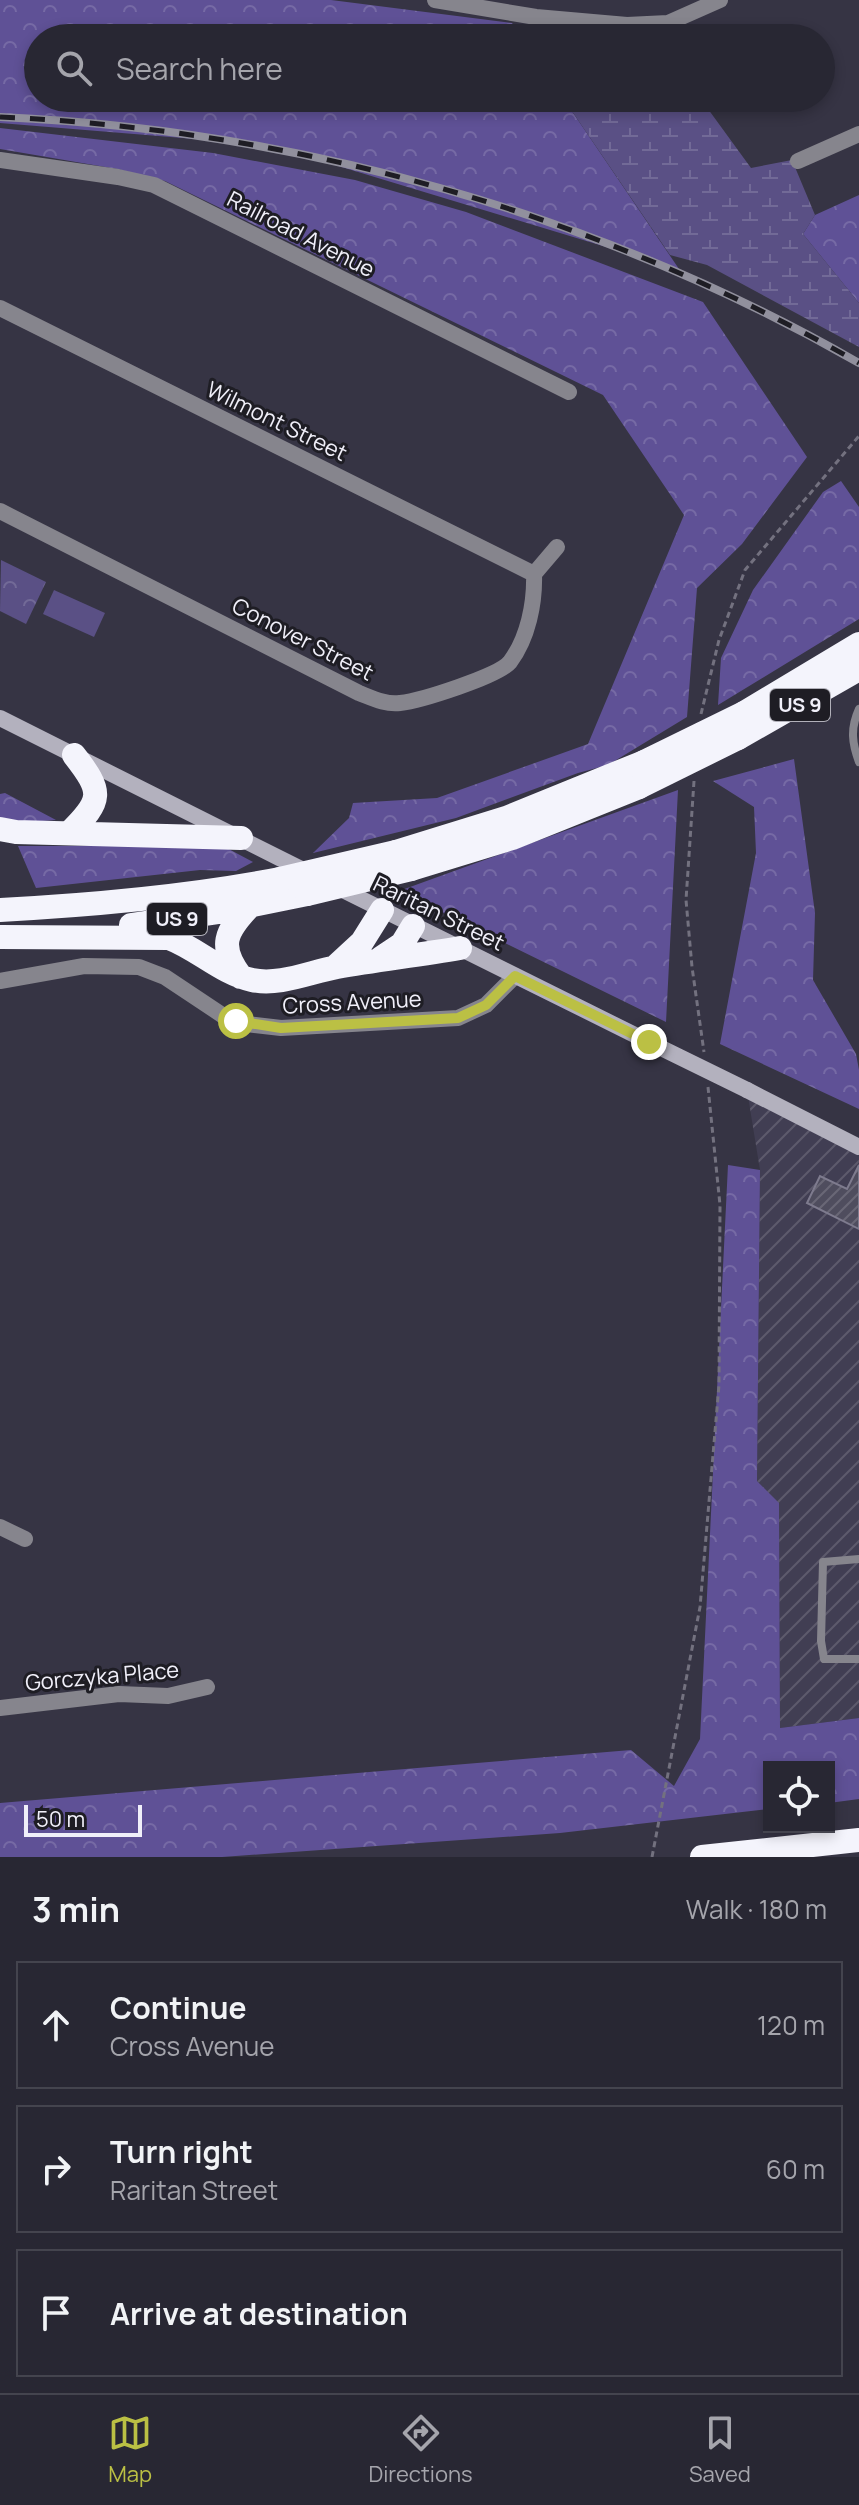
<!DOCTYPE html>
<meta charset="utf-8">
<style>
:root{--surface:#282733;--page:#302f3b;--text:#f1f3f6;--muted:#a5a5ac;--line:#44444e;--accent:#bbc044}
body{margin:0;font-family:Manrope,sans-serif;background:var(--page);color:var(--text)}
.controls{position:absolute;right:24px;bottom:24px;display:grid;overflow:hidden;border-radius:0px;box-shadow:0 4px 12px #0003}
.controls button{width:72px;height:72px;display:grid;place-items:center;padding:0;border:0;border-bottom:2px solid var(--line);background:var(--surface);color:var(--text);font:40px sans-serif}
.scale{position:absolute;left:24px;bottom:20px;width:118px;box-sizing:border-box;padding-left:8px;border:4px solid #f0eff9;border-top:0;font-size:22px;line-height:28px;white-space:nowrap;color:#f0eff9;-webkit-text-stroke:6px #1e1d24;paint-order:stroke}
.stop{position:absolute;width:24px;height:24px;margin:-18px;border:6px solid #bbc044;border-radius:50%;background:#fff}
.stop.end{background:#bbc044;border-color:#fff;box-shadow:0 2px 8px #0008}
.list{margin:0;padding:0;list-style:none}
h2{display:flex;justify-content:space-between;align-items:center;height:104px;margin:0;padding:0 32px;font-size:34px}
h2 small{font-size:26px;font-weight:400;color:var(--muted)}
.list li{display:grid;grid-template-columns:52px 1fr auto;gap:24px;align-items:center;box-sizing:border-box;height:128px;margin:0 16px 16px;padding:0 16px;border:2px solid var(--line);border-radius:0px}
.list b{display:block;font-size:30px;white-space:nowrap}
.list p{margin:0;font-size:26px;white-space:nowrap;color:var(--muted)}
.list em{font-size:26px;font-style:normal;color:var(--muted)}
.icon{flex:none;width:44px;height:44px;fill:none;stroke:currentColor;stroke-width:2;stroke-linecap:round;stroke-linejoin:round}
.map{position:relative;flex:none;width:859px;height:1857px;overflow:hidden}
.search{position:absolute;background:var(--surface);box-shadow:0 4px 12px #0003;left:24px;right:24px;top:24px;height:88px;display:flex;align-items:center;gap:20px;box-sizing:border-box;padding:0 28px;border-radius:44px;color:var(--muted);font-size:30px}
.sheet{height:536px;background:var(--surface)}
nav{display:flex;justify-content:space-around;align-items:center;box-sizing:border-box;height:112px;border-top:2px solid var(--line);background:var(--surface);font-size:22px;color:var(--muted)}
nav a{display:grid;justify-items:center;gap:4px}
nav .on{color:var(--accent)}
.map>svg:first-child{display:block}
</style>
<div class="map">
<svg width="859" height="1857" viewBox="0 0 859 1857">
<defs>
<pattern id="industrial-furrows" width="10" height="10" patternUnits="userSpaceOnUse" patternTransform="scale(2)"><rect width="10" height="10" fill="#413e53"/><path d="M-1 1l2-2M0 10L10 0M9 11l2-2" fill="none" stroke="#5d5a6c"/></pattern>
<pattern id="forest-crowns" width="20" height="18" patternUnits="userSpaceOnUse" patternTransform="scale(2)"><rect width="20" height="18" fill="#5f5196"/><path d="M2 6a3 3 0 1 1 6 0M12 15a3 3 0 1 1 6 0" fill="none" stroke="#766aa5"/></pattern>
<pattern id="wetland-marsh" width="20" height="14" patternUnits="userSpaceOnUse" patternTransform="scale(2)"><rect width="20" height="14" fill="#5a5085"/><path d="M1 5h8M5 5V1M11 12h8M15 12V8" fill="none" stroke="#726a97"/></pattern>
<pattern id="park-crowns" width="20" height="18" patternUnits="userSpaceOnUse" patternTransform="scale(2)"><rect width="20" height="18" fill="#5a5085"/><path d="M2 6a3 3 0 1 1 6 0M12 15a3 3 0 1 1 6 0" fill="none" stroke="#726a97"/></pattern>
<pattern id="building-hatch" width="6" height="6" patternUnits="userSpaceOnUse" patternTransform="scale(2)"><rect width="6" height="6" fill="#4f4d5e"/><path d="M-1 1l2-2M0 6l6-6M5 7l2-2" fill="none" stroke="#696776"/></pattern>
</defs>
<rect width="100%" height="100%" fill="#363444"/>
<path fill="url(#industrial-furrows)" d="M747,1090L859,1147V1718L780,1728L779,1504L757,1481L760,1170Z"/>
<path fill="#5a5085" d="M54,590L105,613L94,637L43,614Z"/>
<path fill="url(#forest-crowns)" d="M0,0H331L512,23L522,38H38V98H563L679,269L269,145L0,123Z
M0,128L213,153L355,180L466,212L703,302L807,457L742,544L697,588L687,717L608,765L578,773L456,818L313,853L349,818L353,803L437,798L588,744L684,515L603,395L165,181L117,169L0,149Z
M859,195V303L803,234L815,215Z
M841,481L859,507V619L718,705L721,658L753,590L823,492Z
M794,759L815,913L813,980L856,1054L859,1070V1109L720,1044L756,853L754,807L713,781Z
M678,790L666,1022L399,891Z
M5,793L56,820L15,823L0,820V794Z
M18,846H223L253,862L236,871L200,870L36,888Z
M728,1165L760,1170L757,1481L779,1503L780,1728L859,1718V1799L829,1803V1767H769V1809L560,1833L222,1857H0V1803L631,1750L674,1786L700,1739Z"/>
<path fill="url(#wetland-marsh)" d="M563,98H700L751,168L792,160L815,215L803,234L859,303V347L707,265L670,255Z"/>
<path fill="url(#park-crowns)" d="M1,560L46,582L26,624L0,611Z"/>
<path fill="url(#building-hatch)" stroke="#7e7b8e" stroke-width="2" d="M859,1165V1229L807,1203L820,1176L847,1189Z"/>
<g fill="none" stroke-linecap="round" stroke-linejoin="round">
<path stroke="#73717f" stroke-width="3" stroke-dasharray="6 4" stroke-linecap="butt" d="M701,714L719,640L745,570L859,436
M694,781L686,900L692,967L704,1052
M652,1857L700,1607L719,1385L720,1205L708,1087"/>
<path stroke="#86858d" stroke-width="8" d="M859,709C850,729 852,743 859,762
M859,1559L823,1562L821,1641L824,1659H859"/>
<path stroke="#86858d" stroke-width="16" d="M435,0L536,17L627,25L668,23L720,0
M0,160L118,177L154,185L569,392
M798,161L859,134
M0,308L534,574
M0,511L359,693C372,698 386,705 400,703C420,701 499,676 510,662C528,638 535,603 534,574
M534,574L557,547
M0,981L84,966L139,967L165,977L225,1017L246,1024L281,1028L458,1018L486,1005L515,976
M0,1527L25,1539
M0,1708L119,1694L168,1696L207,1687"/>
<path stroke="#b3b1be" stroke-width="16" d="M0,718L311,874
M335,886L649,1042
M747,1090L859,1147"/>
<path stroke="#f4f4fc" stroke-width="24" d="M744,713L859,644
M738,738L859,669
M0,829L16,832L241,838
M69,833C103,800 103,792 74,755
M396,852L506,818L644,762
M411,869L512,838L639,787
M0,910C94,905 187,897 280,879
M131,925L219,912L307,894
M0,937L169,938C198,949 221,973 252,980C279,986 310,972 337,967C378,960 419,955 460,948
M381,958L402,944L413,926
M336,966L362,942L382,910
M241,977C218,946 225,932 250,906
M702,1857L859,1840"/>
<g stroke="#91909d" stroke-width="8">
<path id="rail" d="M0,117C298,130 599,214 859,363"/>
</g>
<use href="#rail" stroke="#1e1d24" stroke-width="5" stroke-dasharray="15" stroke-linecap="butt"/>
<path stroke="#b3b1be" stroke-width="16" d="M649,1042L747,1090"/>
<path stroke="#f4f4fc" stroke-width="24" d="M644,762L744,713
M639,787L738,738
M280,879L396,852
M307,894L411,869"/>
</g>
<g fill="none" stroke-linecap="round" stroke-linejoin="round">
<path stroke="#bbc044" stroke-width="10" d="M236,1021L281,1028L458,1018L486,1005L515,976L649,1042"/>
</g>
<g text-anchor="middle" stroke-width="6" stroke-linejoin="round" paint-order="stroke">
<g fill="#1e1d24" stroke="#b1b0b9" stroke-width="2">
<rect x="770" y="689" width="60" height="32" rx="6"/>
<rect x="147" y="903" width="60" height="32" rx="6"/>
</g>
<g font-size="20" font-weight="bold" fill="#f0eff9">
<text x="800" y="712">US 9</text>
<text x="177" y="926">US 9</text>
</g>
<g font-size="22" fill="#f0eff9" stroke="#1e1d24">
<text transform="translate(301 234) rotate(27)" y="8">Railroad Avenue</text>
<text transform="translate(277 421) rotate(26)" y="8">Wilmont Street</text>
<text transform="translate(303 639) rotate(27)" y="8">Conover Street</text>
<text transform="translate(439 913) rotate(26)" y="8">Raritan Street</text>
<text transform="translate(352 1002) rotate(-3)" y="8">Cross Avenue</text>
<text transform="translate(102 1676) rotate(-5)" y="8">Gorczyka Place</text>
</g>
</g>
</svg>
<div class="controls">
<button><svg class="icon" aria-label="locate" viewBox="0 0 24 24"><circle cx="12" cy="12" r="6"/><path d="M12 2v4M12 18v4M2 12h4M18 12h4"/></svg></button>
</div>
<div class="scale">50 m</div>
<div class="stop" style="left:236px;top:1021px"></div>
<div class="stop end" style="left:649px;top:1042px"></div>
<div class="search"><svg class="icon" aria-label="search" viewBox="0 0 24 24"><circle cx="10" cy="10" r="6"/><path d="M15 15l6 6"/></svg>Search here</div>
</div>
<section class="sheet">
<h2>3 min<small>Walk · 180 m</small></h2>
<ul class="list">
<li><svg class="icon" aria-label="ahead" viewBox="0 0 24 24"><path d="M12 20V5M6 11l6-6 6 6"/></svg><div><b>Continue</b><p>Cross Avenue</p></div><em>120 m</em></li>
<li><svg class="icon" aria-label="right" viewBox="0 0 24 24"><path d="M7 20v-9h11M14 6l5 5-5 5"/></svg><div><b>Turn right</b><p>Raritan Street</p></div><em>60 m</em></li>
<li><svg class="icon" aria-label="arrive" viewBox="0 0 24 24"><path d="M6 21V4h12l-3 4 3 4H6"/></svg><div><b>Arrive at destination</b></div></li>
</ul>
</section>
<nav>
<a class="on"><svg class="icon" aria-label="map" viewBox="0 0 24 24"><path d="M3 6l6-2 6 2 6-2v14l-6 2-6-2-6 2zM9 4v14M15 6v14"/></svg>Map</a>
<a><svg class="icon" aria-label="directions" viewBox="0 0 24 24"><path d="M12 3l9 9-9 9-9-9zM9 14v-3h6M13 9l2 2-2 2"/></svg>Directions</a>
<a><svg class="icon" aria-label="saved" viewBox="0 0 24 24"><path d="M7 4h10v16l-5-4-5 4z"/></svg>Saved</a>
</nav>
